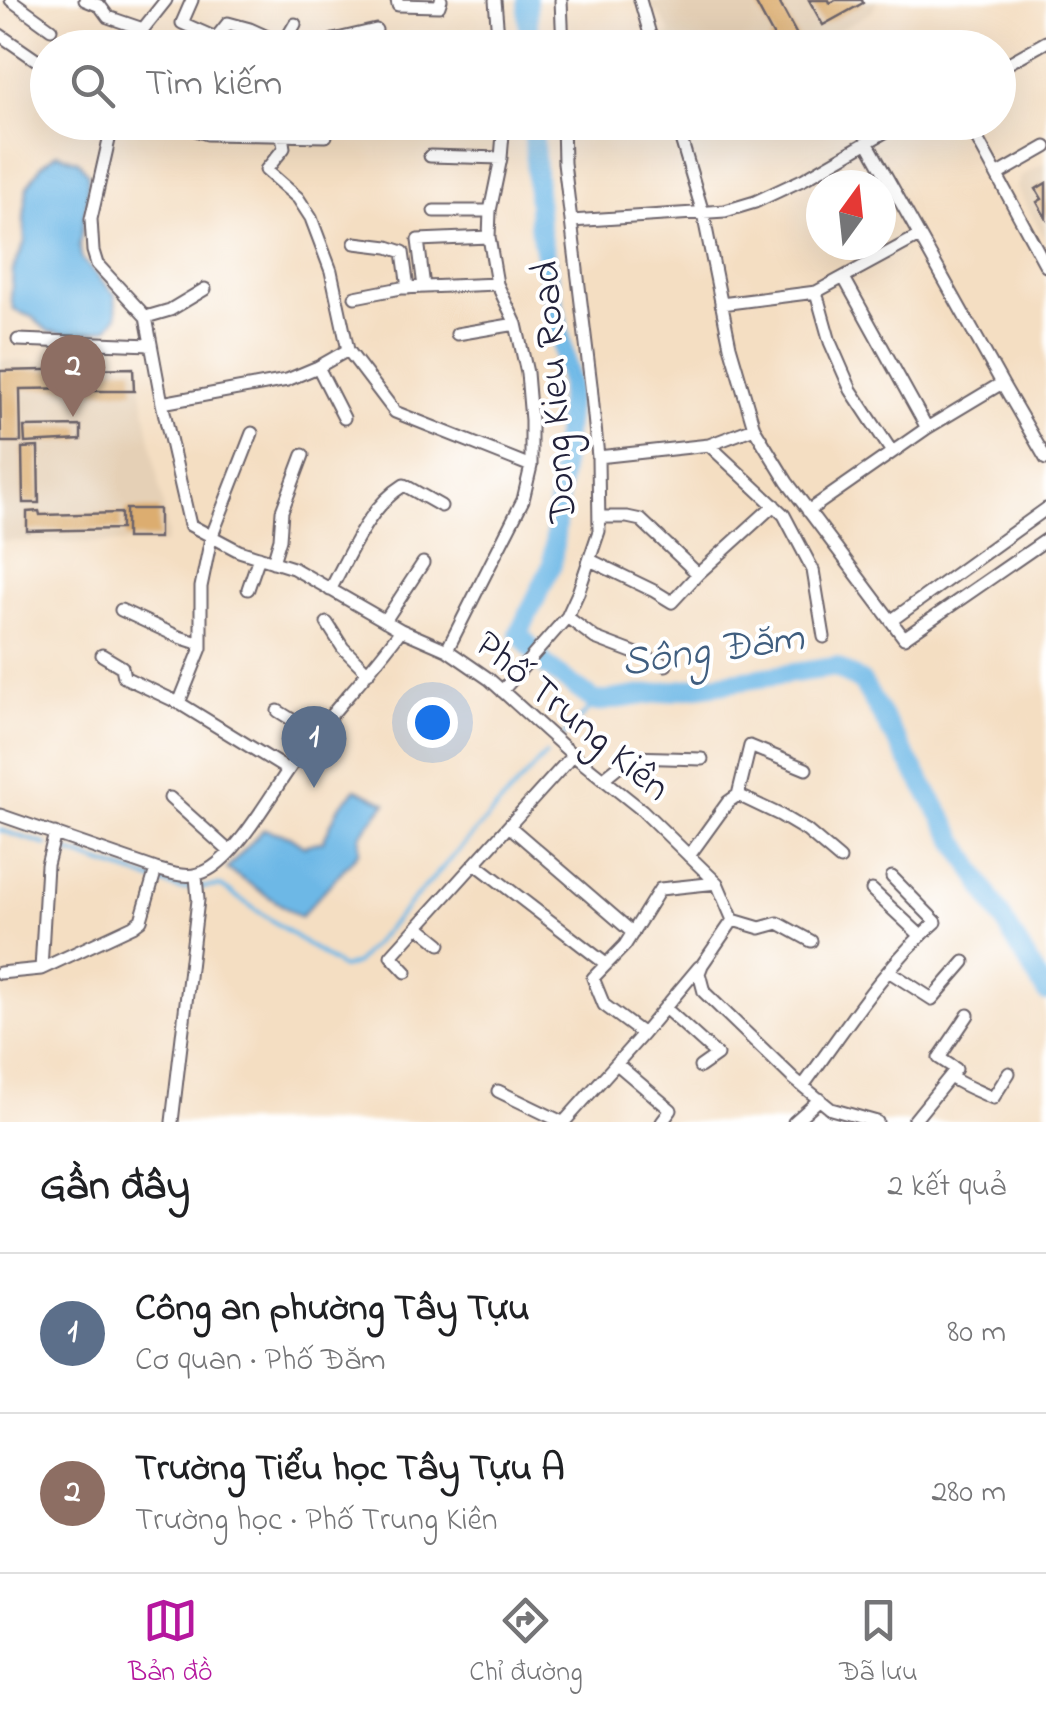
<!DOCTYPE html>
<html lang="vi">
<meta charset="utf-8">
<style>
:root{--surface:#fff;--page:#f2f2f2;--text:#202124;--muted:#757577;--line:#e0e0e0;--accent:#b5179e}
body{margin:0;font-family:"Indie Flower",sans-serif;background:var(--page);color:var(--text)}
.compass{position:absolute;left:806px;top:170px;width:90px;height:90px;border-radius:50%;background:var(--surface);box-shadow:0 10px 40px #0002;rotate:15deg}
.you{position:absolute;left:432px;top:722px;width:35px;height:35px;margin:-25px;border:8px solid #fff;border-radius:50%;background:#1a73e8;box-shadow:0 0 0 15px #1a73e833}
.badge{display:grid;place-items:center;width:65px;height:65px;border-radius:50%;background:var(--accent);color:#fff;font-size:32px;font-weight:700}
.pin{position:absolute;translate:-50% -82px;filter:drop-shadow(0 2px 5px #0008)}
.pin::after{content:'';position:absolute;top:52px;width:35px;height:30px;background:inherit;clip-path:polygon(0 0,100% 0,50% 100%)}
.list{margin:0;padding:0;list-style:none}
h2{display:flex;justify-content:space-between;align-items:center;height:130px;margin:0;padding:0 40px;font-size:42px}
h2 small{font-size:32px;font-weight:400;color:var(--muted)}
.list li{display:grid;grid-template-columns:65px 1fr auto;gap:30px;align-items:center;box-sizing:border-box;height:160px;padding:0 40px;border-top:2px solid var(--line)}
.list b{display:block;font-size:38px;white-space:nowrap}
.list p{margin:0;font-size:32px;white-space:nowrap;color:var(--muted)}
.list em{font-size:32px;font-style:normal;color:var(--muted)}
.icon{flex:none;width:55px;height:55px;fill:none;stroke:currentColor;stroke-width:2;stroke-linecap:round;stroke-linejoin:round}
.map{position:relative;flex:none;width:1046px;height:1122px;overflow:hidden}
.search{position:absolute;background:var(--surface);box-shadow:0 10px 40px #0002;left:30px;right:30px;top:30px;height:110px;display:flex;align-items:center;gap:25px;box-sizing:border-box;padding:0 35px;border-radius:55px;color:var(--muted);font-size:38px}
.sheet{height:450px;background:var(--surface)}
nav{display:flex;justify-content:space-around;align-items:center;box-sizing:border-box;height:140px;border-top:2px solid var(--line);background:var(--surface);font-size:28px;color:var(--muted)}
nav a{display:grid;justify-items:center;gap:5px}
nav .on{color:var(--accent)}
.map>svg:first-child{display:block}
</style>
<div class="map">
<svg width="1046" height="1122" viewBox="0 0 1046 1122">
<rect width="100%" height="100%" fill="#fff"/>
<filter id="ink" filterUnits="userSpaceOnUse"><feTurbulence type="fractalNoise" baseFrequency=".01" numOctaves="2"/><feDisplacementMap in="SourceGraphic" scale="20" xChannelSelector="R" yChannelSelector="G"/><feConvolveMatrix kernelMatrix="1 2 1 2 8 2 1 2 1" color-interpolation-filters="sRGB"/></filter>
<filter id="wash" filterUnits="userSpaceOnUse"><feTurbulence type="fractalNoise" baseFrequency=".0048" numOctaves="4" result="noise"/><feDisplacementMap in="SourceGraphic" scale="40" xChannelSelector="R" yChannelSelector="G"/><feGaussianBlur stdDeviation="2.25" result="paint"/><feColorMatrix in="noise" values="0 0 0 0 0 0 0 0 0 0 0 0 0 0 0 0 0 1.4 0 .05"/><feComposite in="paint" operator="in"/></filter>
<g filter="url(#wash)">
<rect width="100%" height="100%" fill="#f4dec2"/>
<path fill="#e5d0b6" d="M647,0H877L873,11L809,48L666,47L663,38L671,34L658,12L652,15Z
M1046,162V240L1017,188L1020,177Z
M0,360L137,364L168,533L165,544L0,541Z"/>
<path fill="#6db8e6" stroke="#486d90" stroke-width="2.5" d="M57,153L78,161L88,174V195L79,246L82,259L115,295L117,316L108,328L77,335L48,331L32,317L14,310L11,299L13,270L25,242L24,219L27,187L41,166Z
M356,789L386,803L360,835L359,852L300,917L227,869L264,829L289,836L304,846L323,841L339,807Z"/>
<g fill="none" stroke-linecap="round" stroke-linejoin="round">
<path stroke="#6db8e6" stroke-width="4" d="M563,736L596,702
M0,830L47,845
M56,848L180,889L221,886L342,968L356,963L546,754"/>
<path stroke="#6db8e6" stroke-width="20" d="M527,0L529,48
M533,122L539,225L570,384L552,565L519,633L545,665L596,702L835,667L862,682L1046,992"/>
</g>
<g id="blocks">
<path fill="#dcad6f" d="M754,0H778L799,39L783,48H774L769,39L774,37Z
M809,0H829L830,3L836,0H862L863,3L823,25Z
M1046,183V218L1037,202L1042,199L1036,189Z
M133,368L134,391H91L90,369Z
M84,369V388L20,389L21,442H1L0,371Z
M81,426V440L25,443L24,427Z
M38,447L39,503H23L22,448Z
M126,509H159V538H126Z
M39,511L40,515L121,513V529L27,531V512Z"/>
</g>
</g>
<g filter="url(#ink)">
<use href="#blocks" fill-opacity="0" stroke="#6c646a" stroke-width="2.5"/>
<g fill="none" stroke-linecap="round" stroke-linejoin="round">
<g stroke="#6c646a" stroke-width="15">
<path id="street" d="M11,0L51,29
M85,0L100,6L108,17L143,29
M192,0L182,23L216,38L228,23L250,29L283,44
M397,0L398,5L439,6L441,0
M495,0L499,48
M561,0L563,48
M640,0L654,48
M0,35L48,68
M136,48L143,29L166,0
M281,48L295,24
M333,48V40L376,30
M998,69L1046,42
M113,122L91,219L93,251L97,264L146,317L162,403L190,525L239,551L293,568L401,630L447,650L489,679L573,755L642,810L717,883L733,920L702,965L699,973L704,992L794,1079L831,1109L877,1122
M172,122L207,134L326,136L327,122
M676,122L703,213L730,346L754,428L787,482L904,638L1046,540
M968,122L1046,266
M282,136L284,148L266,170L298,198L311,218L331,271L348,350L395,412L531,466
M867,142L1002,383
M430,156L501,158
M997,175L1046,147
M434,211H490
M571,221L725,211L755,202L804,179L902,122
M355,243L388,247L403,252L408,288
M844,278L927,428
M424,287L418,240L489,237
M816,292L830,342L851,390L892,452
M355,297L401,288L497,284
M721,304L816,292L919,236
M146,317L170,310L205,289
M457,334L516,324
M18,340L151,345
M318,367L344,418
M162,403L287,380L318,367L348,350
M709,445L784,515L813,570L824,637
M598,457L709,445L754,428
M808,511L927,428L1002,383L1046,459
M600,517H627L641,520L698,574
M590,560L654,591L672,602L698,574L774,505
M273,562L280,539L282,511L303,455
M248,589L259,557
M330,590C350,554 368,507 404,485L441,506
M121,610L179,637L201,644
M567,617L595,638L666,665
M892,620L1046,509
M385,621L423,563
M327,623L343,648L368,673
M447,650L523,500L531,466V420L527,373L516,324L497,284L489,237L490,211L501,158L504,122
M102,655L122,667L124,677L179,703L288,770
M502,691L567,617L578,593L599,531L598,457L591,385L564,163L563,122
M179,703L201,648V587L211,538L252,433
M278,711L315,734
M604,778L630,757L702,759
M738,795L780,815L807,831L840,859
M170,798L229,851
M0,815L156,869C175,874 190,880 208,870C240,852 272,792 294,762C327,716 368,676 401,630
M509,826L633,933
M689,856L728,802L738,795L750,746L806,769
M476,864L606,964
M872,890L921,936
M733,920L760,928L778,923L811,941
M419,927L440,944
M41,969L47,865L55,833
M406,972L391,956L573,755
M890,972L932,999L964,962
M0,973L41,969L133,926L141,920L156,869
M665,1008L717,1055L700,1067
M643,1034L604,1005L593,978L625,945L660,889L717,883
M617,1064L671,1110L662,1122
M950,1077C964,1086 978,1091 993,1098L1009,1073
M803,1086C843,1032 884,966 936,922L892,877
M498,1091L562,1122
M172,1122L198,900L196,876
M564,1122L643,1034L699,967
M794,1122L820,1099
M913,1122L956,1069L939,1058L968,1015"/>
</g>
<use href="#street" stroke="#fff" stroke-width="11"/>
</g>
</g>
<g text-anchor="middle" stroke-width="8" stroke-linejoin="round" paint-order="stroke">
<g font-size="40" fill="#22223b" stroke="#fff">
<text transform="translate(552 392) rotate(-94)" y="14">Dong Kieu Road</text>
<text transform="translate(574 714) rotate(40)" y="14">Phố Trung Kiên</text>
</g>
<g font-size="42" font-style="italic" fill="#405e7f" stroke="#fff">
<text transform="translate(712 647) rotate(-8)" y="15">Sông Đăm</text>
</g>
</g>
</svg>
<svg class="compass" viewBox="-18 -18 36 36"><path d="M0-13l5 13h-10z" fill="#e53935"/><path d="M0 13l5-13h-10z" fill="#757577"/></svg>
<div class="you"></div>
<div class="pin badge" style="left:314px;top:788px;background:#5c6f8a">1</div>
<div class="pin badge" style="left:73px;top:417px;background:#8d6e63">2</div>
<div class="search"><svg class="icon" aria-label="search" viewBox="0 0 24 24"><circle cx="10" cy="10" r="6"/><path d="M15 15l6 6"/></svg>Tìm kiếm</div>
</div>
<section class="sheet">
<h2>Gần đây<small>2 kết quả</small></h2>
<ul class="list">
<li><span class="badge" style="background:#5c6f8a">1</span><div><b>Công an phường Tây Tựu</b><p>Cơ quan · Phố Đăm</p></div><em>80 m</em></li>
<li><span class="badge" style="background:#8d6e63">2</span><div><b>Trường Tiểu học Tây Tựu A</b><p>Trường học · Phố Trung Kiên</p></div><em>280 m</em></li>
</ul>
</section>
<nav>
<a class="on"><svg class="icon" aria-label="map" viewBox="0 0 24 24"><path d="M3 6l6-2 6 2 6-2v14l-6 2-6-2-6 2zM9 4v14M15 6v14"/></svg>Bản đồ</a>
<a><svg class="icon" aria-label="directions" viewBox="0 0 24 24"><path d="M12 3l9 9-9 9-9-9zM9 14v-3h6M13 9l2 2-2 2"/></svg>Chỉ đường</a>
<a><svg class="icon" aria-label="saved" viewBox="0 0 24 24"><path d="M7 4h10v16l-5-4-5 4z"/></svg>Đã lưu</a>
</nav>
